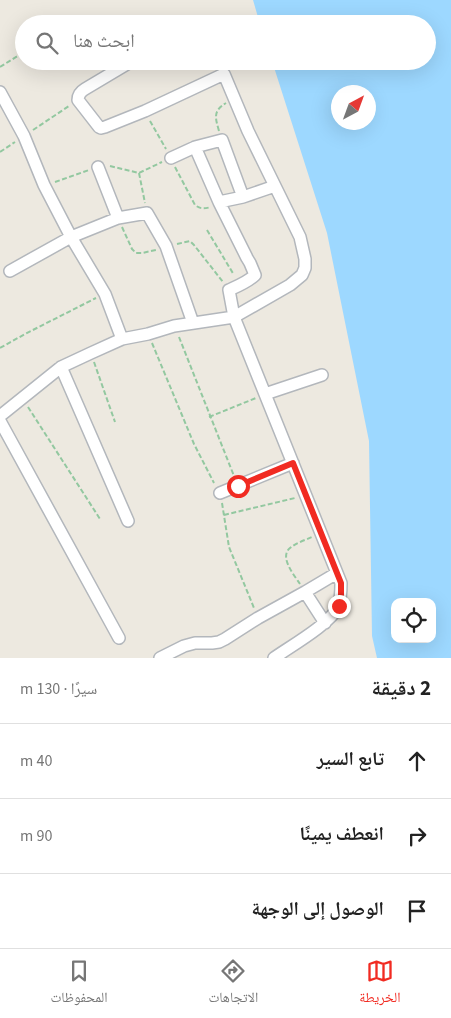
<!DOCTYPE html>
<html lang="ar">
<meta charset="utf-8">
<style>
:root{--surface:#fff;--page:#f6f6f6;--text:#222;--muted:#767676;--line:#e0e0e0;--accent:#f12b22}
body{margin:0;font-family:"Source Sans 3","Noto Naskh Arabic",sans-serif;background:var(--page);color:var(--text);direction:rtl}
.controls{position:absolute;right:15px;bottom:15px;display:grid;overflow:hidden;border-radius:10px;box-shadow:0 5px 20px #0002}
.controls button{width:45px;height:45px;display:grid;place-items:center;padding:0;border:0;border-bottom:1px solid var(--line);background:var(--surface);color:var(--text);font:25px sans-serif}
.compass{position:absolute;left:331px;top:85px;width:45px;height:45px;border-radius:50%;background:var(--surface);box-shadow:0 5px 20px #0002;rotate:41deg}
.stop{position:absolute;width:15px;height:15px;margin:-11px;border:4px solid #f12b22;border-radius:50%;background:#fff}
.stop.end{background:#f12b22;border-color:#fff;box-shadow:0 1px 5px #0008}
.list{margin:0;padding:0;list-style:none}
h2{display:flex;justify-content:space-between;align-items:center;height:65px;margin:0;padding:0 20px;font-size:21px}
h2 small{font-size:16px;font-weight:400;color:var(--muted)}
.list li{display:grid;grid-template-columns:32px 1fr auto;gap:15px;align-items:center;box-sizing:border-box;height:75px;padding:0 20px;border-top:1px solid var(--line)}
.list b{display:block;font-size:19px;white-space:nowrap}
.list em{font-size:16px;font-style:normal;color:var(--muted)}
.icon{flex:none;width:28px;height:28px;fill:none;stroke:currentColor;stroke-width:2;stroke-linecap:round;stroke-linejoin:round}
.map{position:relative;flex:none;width:451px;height:658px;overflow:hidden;direction:ltr}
.search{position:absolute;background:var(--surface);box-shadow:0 5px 20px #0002;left:15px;right:15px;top:15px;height:55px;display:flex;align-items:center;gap:12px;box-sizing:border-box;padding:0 18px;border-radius:28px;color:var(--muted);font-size:19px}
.sheet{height:290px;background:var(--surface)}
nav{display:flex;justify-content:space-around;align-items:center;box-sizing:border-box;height:70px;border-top:1px solid var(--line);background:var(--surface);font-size:14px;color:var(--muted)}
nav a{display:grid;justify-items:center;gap:2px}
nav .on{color:var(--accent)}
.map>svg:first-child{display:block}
</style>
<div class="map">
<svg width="451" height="658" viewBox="0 0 451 658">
<rect width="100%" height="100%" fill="#ede9e0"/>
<path fill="#9dd8ff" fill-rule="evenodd" d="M253,0H451V658H377L372,636L369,441L327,233L272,61H427V24H260ZM338,92H368V122H338ZM395,602H432V639H395Z"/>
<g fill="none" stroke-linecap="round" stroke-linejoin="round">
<g stroke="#b3b7bc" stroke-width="14">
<path id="minor" d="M0,92L24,136L44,185L71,237L105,294L122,339
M195,147L219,202L247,258L250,263L255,275C248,282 238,286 229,290L234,317L341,583C341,591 341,599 338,607C330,624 291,646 274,658
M171,158L195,147L222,140L243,197
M98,167L118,218
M219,202L243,197L275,186
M10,271L71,237L118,218L147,213L166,246L193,323
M61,367L128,521
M265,394L322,375
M0,416L61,367L91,353L122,339L148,334L174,326L234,317L290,285L302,275L305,268V259L300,237L248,131L224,74L145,111L105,127L101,128L99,127L78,100C78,95 80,92 85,89L132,61
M0,421L119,638
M220,493L293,463
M305,592L325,623
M160,658L184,646L195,643H212L219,642L225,639L258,618L305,592L337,573"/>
</g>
<path stroke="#93c8a0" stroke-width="2" stroke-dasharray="5 2.5" stroke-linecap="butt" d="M0,67L24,52
M150,121L166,149
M33,130L69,106
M219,131C215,117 213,111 226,103
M0,152L15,142
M110,166L139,173L162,162
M175,167L195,205C200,209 204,209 211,207
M139,173L145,203
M55,182L89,170
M122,227L132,249L136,253H142L156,250
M207,230L234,275
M177,244L190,241L194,245L223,282
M179,337L234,476
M152,343L194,444L214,483
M0,348L25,334L96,298
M94,362L115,422
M28,407L100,519
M209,417L256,398
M222,503L229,547L254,608
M224,515L295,498
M300,584C294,575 279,557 290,548C296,543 305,540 312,537"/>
<use href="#minor" stroke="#fff" stroke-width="11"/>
</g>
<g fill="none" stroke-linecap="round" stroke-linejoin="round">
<path stroke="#f12b22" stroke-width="6" d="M238,486L293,463L341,583V595L339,606"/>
</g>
</svg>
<div class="controls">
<button><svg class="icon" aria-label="locate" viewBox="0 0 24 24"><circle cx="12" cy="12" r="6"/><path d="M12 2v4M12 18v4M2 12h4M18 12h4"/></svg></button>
</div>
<svg class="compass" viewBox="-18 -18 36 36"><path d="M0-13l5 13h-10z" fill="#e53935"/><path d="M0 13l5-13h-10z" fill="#767676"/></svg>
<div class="stop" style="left:238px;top:486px"></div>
<div class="stop end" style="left:339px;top:606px"></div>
<div class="search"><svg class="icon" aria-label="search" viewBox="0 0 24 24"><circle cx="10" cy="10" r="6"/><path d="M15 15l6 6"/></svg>ابحث هنا</div>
</div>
<section class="sheet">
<h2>2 دقيقة<small>سيرًا · 130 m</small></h2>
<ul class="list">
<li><svg class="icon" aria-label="ahead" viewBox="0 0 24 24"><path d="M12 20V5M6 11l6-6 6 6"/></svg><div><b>تابع السير</b></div><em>40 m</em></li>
<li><svg class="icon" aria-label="right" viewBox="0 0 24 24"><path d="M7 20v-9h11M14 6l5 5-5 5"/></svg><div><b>انعطف يمينًا</b></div><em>90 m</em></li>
<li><svg class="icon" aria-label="arrive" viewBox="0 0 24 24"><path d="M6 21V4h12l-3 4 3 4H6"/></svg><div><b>الوصول إلى الوجهة</b></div></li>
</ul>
</section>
<nav>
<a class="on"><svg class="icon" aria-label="map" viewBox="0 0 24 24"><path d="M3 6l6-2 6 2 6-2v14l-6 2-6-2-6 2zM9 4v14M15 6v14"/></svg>الخريطة</a>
<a><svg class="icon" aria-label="directions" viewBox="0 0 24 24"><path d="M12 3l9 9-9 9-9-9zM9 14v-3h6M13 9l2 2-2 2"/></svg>الاتجاهات</a>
<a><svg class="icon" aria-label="saved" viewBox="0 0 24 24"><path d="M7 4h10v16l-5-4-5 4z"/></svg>المحفوظات</a>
</nav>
